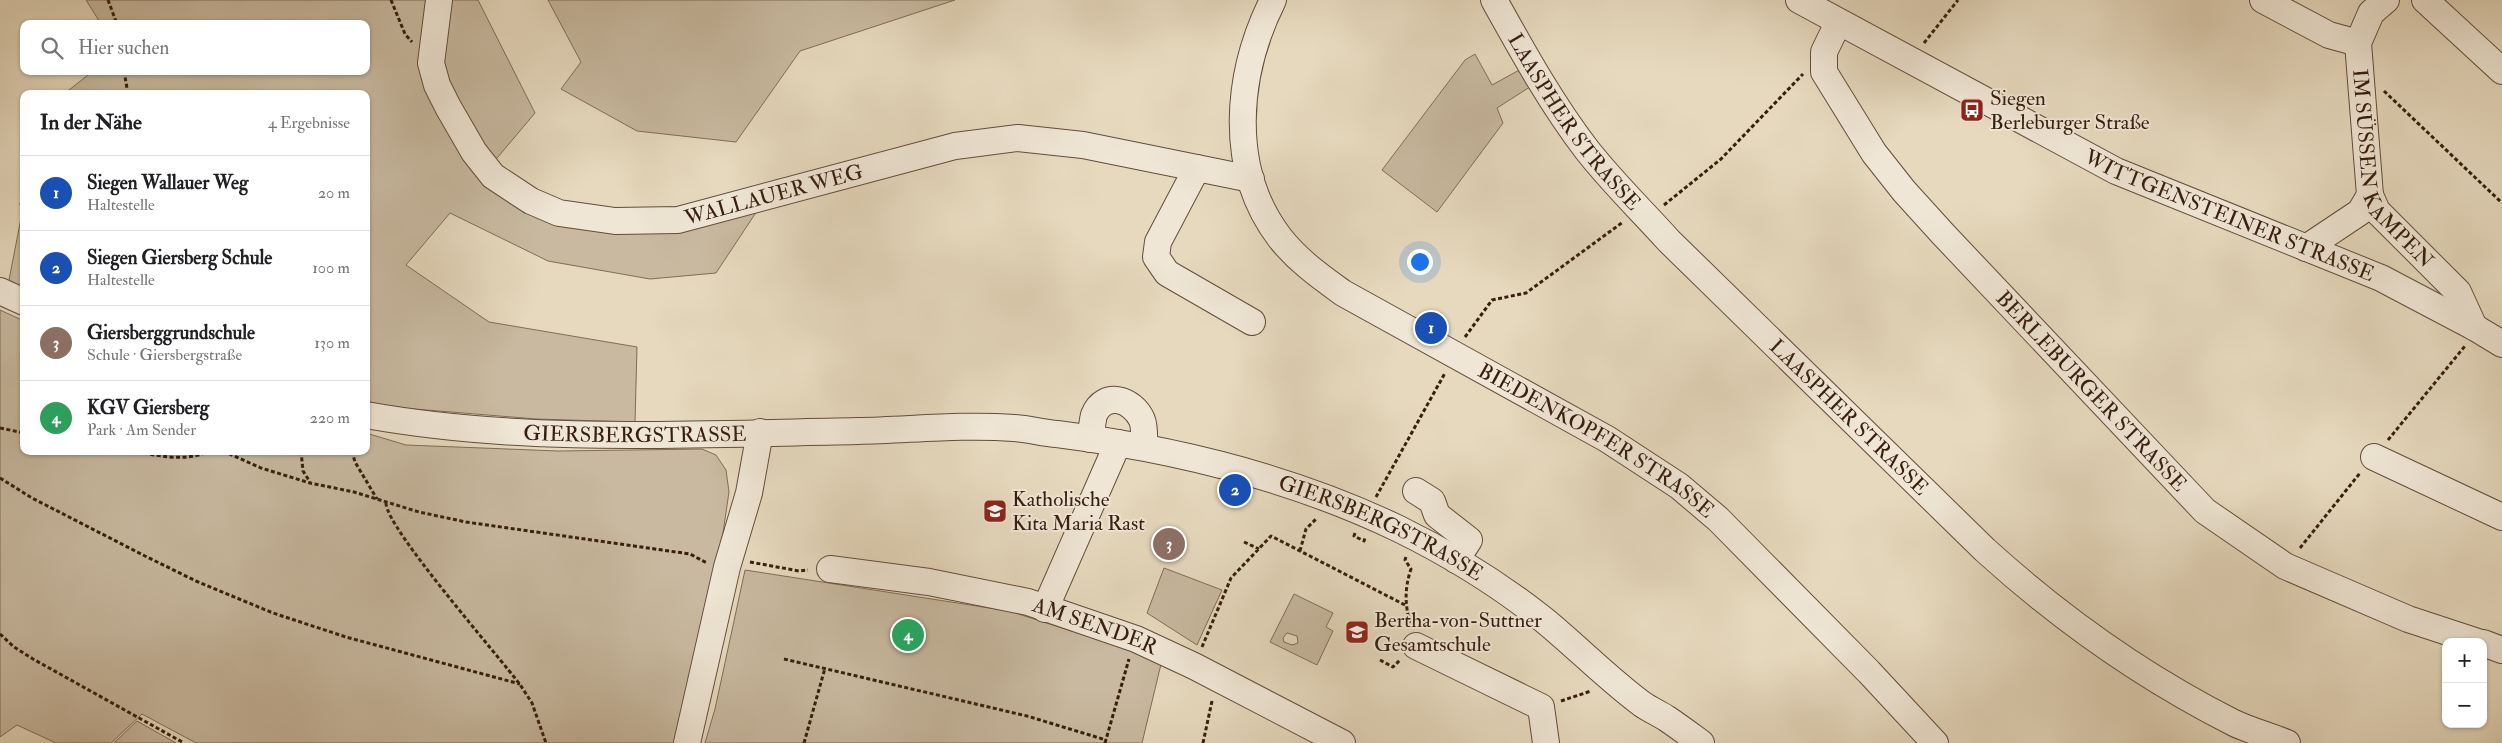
<!DOCTYPE html>
<html lang="de">
<meta charset="utf-8">
<style>
:root{--surface:#fff;--page:#f6f6f6;--text:#202124;--muted:#757577;--line:#e0e0e0;--accent:#8f2418}
body{margin:0;font-family:"IM FELL Double Pica",serif;background:var(--page);color:var(--text)}
.controls{position:absolute;right:15px;bottom:15px;display:grid;overflow:hidden;border-radius:10px;box-shadow:0 1px 4px #0004}
.controls button{width:45px;height:45px;display:grid;place-items:center;padding:0;border:0;border-bottom:1px solid var(--line);background:var(--surface);color:var(--text);font:25px sans-serif}
.you{position:absolute;left:1419px;top:261px;width:18px;height:18px;margin:-12px;border:4px solid #fff;border-radius:50%;background:#1a73e8;box-shadow:0 0 0 8px #1a73e833}
.badge{display:grid;place-items:center;width:32px;height:32px;border-radius:50%;background:var(--accent);color:#fff;font-size:16px;font-weight:700}
.pin{position:absolute;translate:-50% -50%;border:2px solid #fff;box-shadow:0 1px 5px #0006}
.list{margin:0;padding:0;list-style:none}
h2{display:flex;justify-content:space-between;align-items:center;height:65px;margin:0;padding:0 20px;font-size:21px}
h2 small{font-size:16px;font-weight:400;color:var(--muted)}
.list li{display:grid;grid-template-columns:32px 1fr auto;gap:15px;align-items:center;box-sizing:border-box;height:75px;padding:0 20px;border-top:1px solid var(--line)}
.list b{display:block;font-size:19px;white-space:nowrap}
.list p{margin:0;font-size:16px;white-space:nowrap;color:var(--muted)}
.list em{font-size:16px;font-style:normal;color:var(--muted)}
.icon{flex:none;width:28px;height:28px;fill:none;stroke:currentColor;stroke-width:2;stroke-linecap:round;stroke-linejoin:round}
.map{position:relative;flex:none;width:2502px;height:743px;overflow:hidden}
.search{position:absolute;background:var(--surface);box-shadow:0 1px 4px #0004;left:20px;top:20px;width:350px;height:55px;display:flex;align-items:center;gap:12px;box-sizing:border-box;padding:0 18px;border-radius:10px;color:var(--muted);font-size:19px}
.panel{position:absolute;background:var(--surface);box-shadow:0 1px 4px #0004;left:20px;top:90px;width:350px;height:365px;border-radius:10px}
.map>svg:first-child{display:block}
</style>
<div class="map">
<svg width="2502" height="743" viewBox="0 0 2502 743">
<rect width="100%" height="100%" fill="#e6d9be"/>
<filter id="stains"><feTurbulence type="fractalNoise" baseFrequency=".004" numOctaves="4"/><feColorMatrix values="0 0 0 0 .2 0 0 0 0 .09 0 0 0 0 .02 0 0 0 .5 -.17"/></filter>
<radialGradient id="worn" r=".72"><stop offset=".6" stop-color="#630" stop-opacity="0"/><stop offset="1" stop-color="#630" stop-opacity=".3"/></radialGradient>
<path fill="#c8b9a0" stroke="#806c58" fill-rule="evenodd" d="M86,0H478L535,113L492,164L544,204L594,210L700,206L757,211L716,273L650,279L548,261L450,213L406,265L489,322L637,347L635,422L536,419L390,407L366,401V94H64L93,71H366V24H101Z
M548,0H955L800,51L736,142L637,131L561,89L581,62Z
M1475,54L1492,85L1523,68L1533,85L1497,108L1503,123L1437,212L1382,170L1465,60Z
M24,203V291L8,285Z
M0,310L24,321V451H366V433L406,445L558,451L702,449L716,455L726,470L729,492L723,533L678,743H196L142,714L111,743H56L17,725L0,737Z
M1164,568L1222,590L1197,645L1147,613Z
M745,570L1009,611L1162,660L1142,743H705L715,709Z
M1294,594L1333,613L1326,627L1333,631L1317,665L1270,642ZM1287,633L1297,636L1298,643L1292,645L1284,642L1283,638Z
M137,721L176,743H114Z"/>
<g fill="none" stroke-linecap="round" stroke-linejoin="round">
<g stroke="#634d3b" stroke-width="28">
<g id="minor">
<path id="s1" d="M439,0L431,63L437,85L448,107L474,152L493,176L531,201L559,213L615,221L678,220L955,146L1018,138L1083,145L1251,179"/>
<path id="s2" d="M1273,0C1236,74 1227,169 1280,238C1298,261 1321,277 1343,293L1607,439L1679,486L1718,519L1869,672L1935,743"/>
<path id="s3" d="M1494,0C1523,52 1551,103 1587,150C1612,182 1642,211 1669,241L1985,550C2060,618 2143,677 2234,723C2251,731 2270,736 2287,743"/>
<path id="s4" d="M1799,0L2116,171L2381,278L2474,327L2502,344"/>
<path d="M2263,0L2329,35L2358,43"/>
<path id="s5" d="M2386,0L2371,13L2358,43L2370,195L2377,211L2458,292L2474,327"/>
<path d="M2425,0L2502,71"/>
<path id="s6" d="M1838,23L1824,52V72L1874,153L1904,191L1943,234L2205,511L2285,566L2408,619L2478,642"/>
<path d="M1197,168L1158,242L1156,257L1167,273L1252,322"/>
<path d="M2306,248L2360,212L2370,195"/>
<path d="M0,291L24,302"/>
<path id="s7" d="M366,415C528,444 694,434 858,431C910,430 962,424 1014,428C1029,429 1043,433 1057,434C1175,449 1291,477 1399,529C1450,554 1500,585 1544,620C1577,647 1607,678 1642,704C1649,709 1658,713 1666,718C1678,726 1690,735 1701,743"/>
<path d="M1090,439C1092,431 1092,422 1094,415C1104,390 1133,399 1142,420C1145,427 1144,439 1144,447"/>
<path d="M2374,457L2502,517"/>
<path d="M1416,491L1432,501L1437,515L1469,540L1456,560"/>
<path id="s8" d="M830,569L929,582L1028,602L1136,639L1194,666L1342,743"/>
<path d="M1045,609L1118,443"/>
<path d="M2483,643L2502,650"/>
<path d="M1416,646L1541,707L1546,743"/>
<path d="M687,743L727,567L749,493L760,432"/>
</g>
</g>
<path stroke="#371e0f" stroke-width="3" stroke-dasharray="4 2.5" stroke-linecap="butt" d="M108,0L117,24
M391,0L405,34L412,42
M1924,43L1958,0
M124,71L128,94
M2384,91L2502,203
M20,203L24,205
M1664,205L1721,159L1803,74
M1465,337L1492,300L1526,293L1623,222
M0,428L24,433
M2388,440L2465,346
M131,451C158,455 184,463 209,451
M223,451L261,468L310,483L354,492L419,512L466,522L690,554L707,563
M301,451L303,471L310,482
M352,451L355,462L377,499
M0,478L32,498L145,556L196,581L273,613L346,637L520,684
M1376,497L1445,373
M386,503C386,528 499,656 521,686L532,703L546,743
M1355,533L1354,536L1364,541L1365,538
M1244,542L1259,549
M2300,548L2360,473
M1300,551L1306,529L1316,519
M1406,557L1405,560L1411,569C1404,590 1405,606 1411,627
M750,562L799,571L808,570
M0,634L14,647L33,659L184,743
M1202,647L1231,578L1271,536L1405,605
M784,659L1027,716L1106,740
M1380,660L1393,667L1400,660
M1561,701L1591,691
M804,743L825,668
M1105,743L1129,659
M1203,743L1212,701"/>
<use href="#minor" stroke="#efe6d5" stroke-width="26"/>
</g>
<defs>
<g id="bus-square" transform="scale(1.25)"><rect x="-9" y="-9" width="18" height="18" rx="4" fill="#8f2418" stroke="#efe6d5"/><path d="M-5-6H5V4H4V6H2V4H-2V6H-4V4H-5ZM-3.5-4V0h7V-4ZM-3.5 1.2v1.5H-2V1.2ZM2 1.2v1.5H3.5V1.2Z" fill="#fff"/></g>
<g id="school-square" transform="scale(1.25)"><rect x="-9" y="-9" width="18" height="18" rx="4" fill="#8f2418" stroke="#efe6d5"/><path d="M0-5L7-2L0 1L-7-2ZM-4 1L0 2.5L4 1V4Q0 6-4 4Z" fill="#fff"/></g>
</defs>
<g fill-rule="evenodd">
<use href="#bus-square" x="1972" y="110"/>
<use href="#school-square" x="995" y="511"/>
<use href="#school-square" x="1357" y="632"/>
</g>
<g text-anchor="middle" stroke-width="4" stroke-linejoin="round" paint-order="stroke">
<g font-size="21" fill="#371e0f" stroke="#efe6d5" text-anchor="start">
<text x="1990" y="105">Siegen<tspan x="1990" dy="24">Berleburger Straße</tspan></text>
<text x="1012" y="506">Katholische<tspan x="1012" dy="24">Kita Maria Rast</tspan></text>
<text x="1374" y="627">Bertha-von-Suttner<tspan x="1374" dy="24">Gesamtschule</tspan></text>
</g>
<g font-size="21" fill="#371e0f" stroke="#efe6d5">
<text dy="7" stroke="none"><textPath href="#s3" startOffset="146">LAASPHER STRASSE</textPath></text>
<text dy="7" stroke="none"><textPath href="#s5" startOffset="188">IM SÜSSEN KAMPEN</textPath></text>
<text dy="7" stroke="none"><textPath href="#s1" startOffset="488">WALLAUER WEG</textPath></text>
<text dy="7" stroke="none"><textPath href="#s4" startOffset="482">WITTGENSTEINER STRASSE</textPath></text>
<text dy="7" stroke="none"><textPath href="#s6" startOffset="470">BERLEBURGER STRASSE</textPath></text>
<text dy="7" stroke="none"><textPath href="#s3" startOffset="551">LAASPHER STRASSE</textPath></text>
<text dy="7" stroke="none"><textPath href="#s7" startOffset="270">GIERSBERGSTRASSE</textPath></text>
<text dy="7" stroke="none"><textPath href="#s2" startOffset="628">BIEDENKOPFER STRASSE</textPath></text>
<text dy="7" stroke="none"><textPath href="#s7" startOffset="1032">GIERSBERGSTRASSE</textPath></text>
<text dy="7" stroke="none"><textPath href="#s8" startOffset="272">AM SENDER</textPath></text>
</g>
</g>
<rect width="100%" height="100%" filter="url(#stains)"/>
<rect width="100%" height="100%" fill="url(#worn)"/>
</svg>
<div class="controls">
<button>+</button>
<button>−</button>
</div>
<div class="you"></div>
<div class="pin badge" style="left:1431px;top:328px;background:#1a4fb4">1</div>
<div class="pin badge" style="left:1235px;top:490px;background:#1a4fb4">2</div>
<div class="pin badge" style="left:1169px;top:544px;background:#8d6e63">3</div>
<div class="pin badge" style="left:908px;top:635px;background:#2e9e5b">4</div>
<div class="search"><svg class="icon" aria-label="search" viewBox="0 0 24 24"><circle cx="10" cy="10" r="6"/><path d="M15 15l6 6"/></svg>Hier suchen</div>
<section class="panel">
<h2>In der Nähe<small>4 Ergebnisse</small></h2>
<ul class="list">
<li><span class="badge" style="background:#1a4fb4">1</span><div><b>Siegen Wallauer Weg</b><p>Haltestelle</p></div><em>20 m</em></li>
<li><span class="badge" style="background:#1a4fb4">2</span><div><b>Siegen Giersberg Schule</b><p>Haltestelle</p></div><em>100 m</em></li>
<li><span class="badge" style="background:#8d6e63">3</span><div><b>Giersberggrundschule</b><p>Schule · Giersbergstraße</p></div><em>130 m</em></li>
<li><span class="badge" style="background:#2e9e5b">4</span><div><b>KGV Giersberg</b><p>Park · Am Sender</p></div><em>220 m</em></li>
</ul>
</section>
</div>
